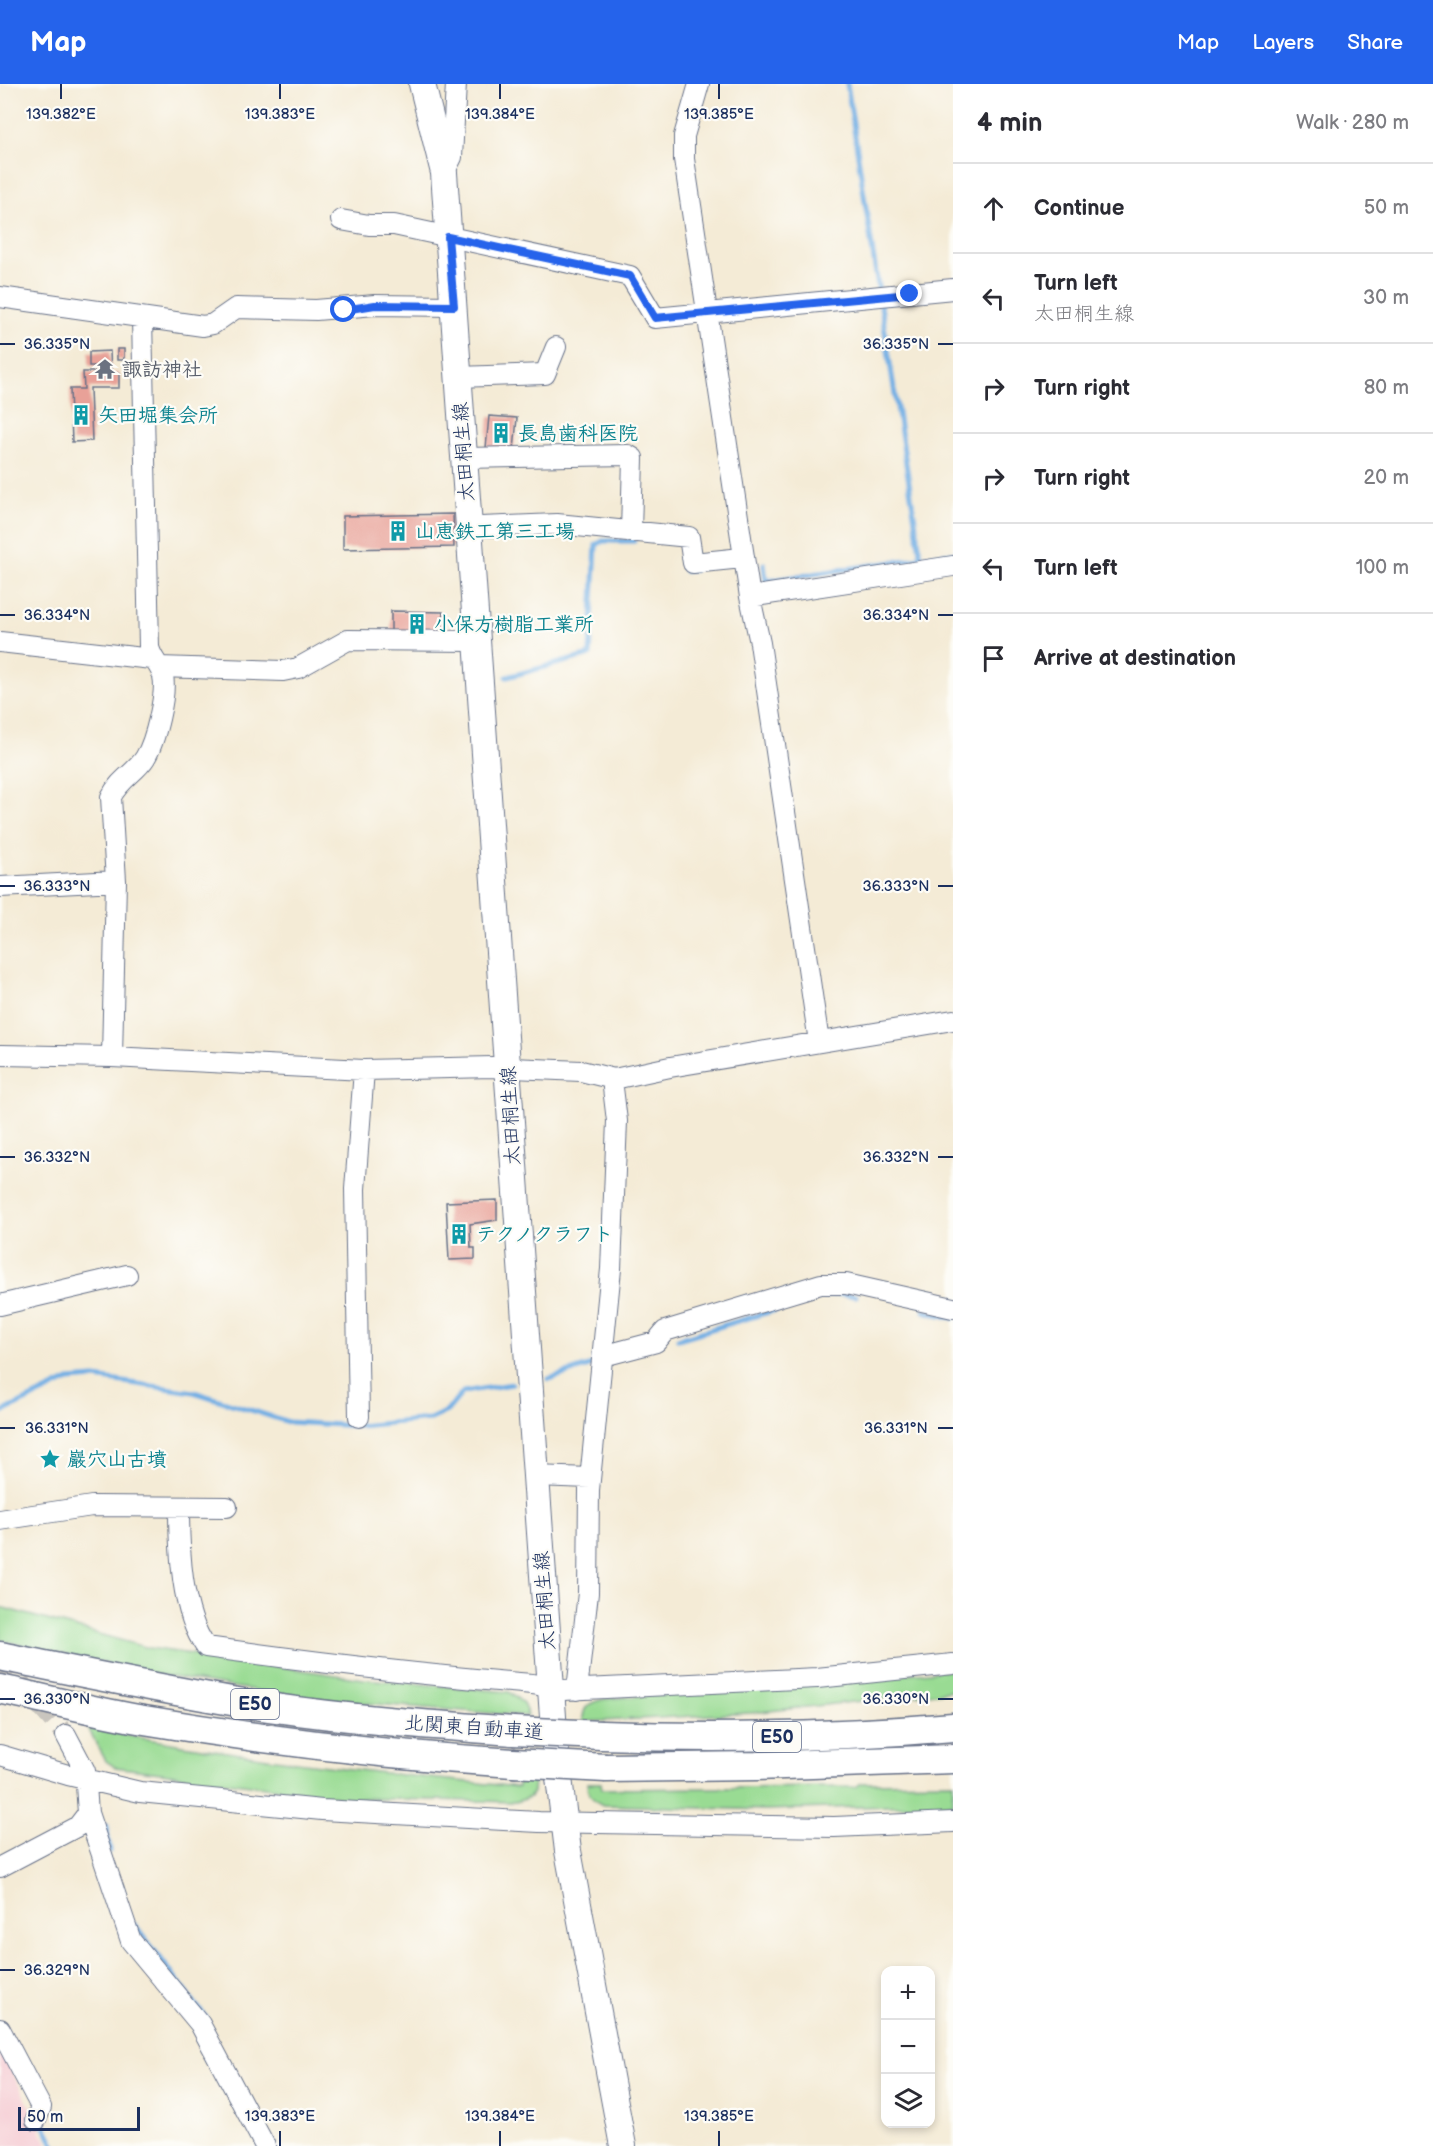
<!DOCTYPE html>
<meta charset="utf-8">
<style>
:root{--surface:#fff;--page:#f7f7f7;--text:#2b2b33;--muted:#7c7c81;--line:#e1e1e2;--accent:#2563eb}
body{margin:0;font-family:"Balsamiq Sans","Klee One",sans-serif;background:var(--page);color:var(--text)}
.controls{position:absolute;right:18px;bottom:18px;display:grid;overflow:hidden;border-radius:12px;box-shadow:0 3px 9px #0003}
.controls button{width:54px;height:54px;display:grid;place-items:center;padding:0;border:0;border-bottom:2px solid var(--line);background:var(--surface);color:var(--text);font:30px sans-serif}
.scale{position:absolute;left:18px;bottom:15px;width:122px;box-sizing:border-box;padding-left:6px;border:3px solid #1b2f5e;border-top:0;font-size:16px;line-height:21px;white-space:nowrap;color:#1b2f5e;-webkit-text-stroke:4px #fdfcf7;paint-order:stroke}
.stop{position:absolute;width:18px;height:18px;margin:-14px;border:4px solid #2563eb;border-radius:50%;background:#fff}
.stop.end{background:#2563eb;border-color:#fff;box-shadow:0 2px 6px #0008}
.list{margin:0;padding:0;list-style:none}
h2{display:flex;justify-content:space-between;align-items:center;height:78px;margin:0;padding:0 24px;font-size:26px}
h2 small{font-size:20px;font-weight:400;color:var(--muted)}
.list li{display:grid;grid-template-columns:39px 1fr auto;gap:18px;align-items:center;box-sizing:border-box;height:90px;padding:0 24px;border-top:2px solid var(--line)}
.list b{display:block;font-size:22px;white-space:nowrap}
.list p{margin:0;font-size:20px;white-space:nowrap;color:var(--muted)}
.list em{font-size:20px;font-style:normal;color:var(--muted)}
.icon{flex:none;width:33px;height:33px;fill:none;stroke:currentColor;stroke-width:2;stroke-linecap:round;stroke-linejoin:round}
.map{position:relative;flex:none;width:953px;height:2062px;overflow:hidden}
header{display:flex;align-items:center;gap:36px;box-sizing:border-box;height:84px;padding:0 30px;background:var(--accent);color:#fff}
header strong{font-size:28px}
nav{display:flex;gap:33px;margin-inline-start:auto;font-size:21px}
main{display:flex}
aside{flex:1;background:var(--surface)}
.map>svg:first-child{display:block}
</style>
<header>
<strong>Map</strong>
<nav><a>Map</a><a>Layers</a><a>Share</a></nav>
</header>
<main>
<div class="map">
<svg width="953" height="2062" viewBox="0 0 953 2062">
<rect width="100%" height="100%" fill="#fdfcf7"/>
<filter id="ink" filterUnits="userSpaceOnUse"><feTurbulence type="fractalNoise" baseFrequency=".0167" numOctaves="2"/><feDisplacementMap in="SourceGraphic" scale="12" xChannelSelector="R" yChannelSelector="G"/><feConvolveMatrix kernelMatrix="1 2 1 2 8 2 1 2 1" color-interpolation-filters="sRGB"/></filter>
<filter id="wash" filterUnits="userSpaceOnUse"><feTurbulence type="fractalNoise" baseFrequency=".008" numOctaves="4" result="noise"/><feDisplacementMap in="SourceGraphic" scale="24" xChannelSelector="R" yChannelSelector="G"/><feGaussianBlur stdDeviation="1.35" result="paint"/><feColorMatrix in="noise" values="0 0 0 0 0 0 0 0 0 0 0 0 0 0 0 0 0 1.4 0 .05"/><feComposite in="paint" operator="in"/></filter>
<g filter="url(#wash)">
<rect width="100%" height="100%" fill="#f4ebd6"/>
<path fill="#f6cfd6" d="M0,1965L41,2044V2049L49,2062H0Z"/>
<path fill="#99db93" stroke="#5a8578" stroke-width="1.5" d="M0,1523L149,1564L364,1595L509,1608L523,1619L528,1632L325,1616L240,1604L153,1590L0,1556Z
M953,1586V1607L751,1629L583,1638C582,1622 590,1618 605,1615Z
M88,1644C231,1672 373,1689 518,1703L519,1695H534L533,1708L530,1713L516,1718L349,1714L115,1683L106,1677Z
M953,1698V1720L766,1726L603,1721C592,1716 588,1711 587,1699H601L602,1705L856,1703L861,1699Z"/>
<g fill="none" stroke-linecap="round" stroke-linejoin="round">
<path stroke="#72afe4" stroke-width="5" d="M847,0L879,209
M880,216L921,474
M683,476L685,487L694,486
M764,480L766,497L953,469
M507,593L590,571L596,461L603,457H634
M924,1227L953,1234
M678,1255L819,1213L838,1210L856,1212
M549,1295L595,1280
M0,1329L69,1296L95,1294L194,1308L288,1338L359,1342L430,1335L447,1327L463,1308L512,1300
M106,1742L110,1767
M135,1841L206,1934
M41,2035L55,2062"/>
</g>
<g id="blocks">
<path fill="#e8a198" d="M117,265H124V276H117Z
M110,267L111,289H119V304H90L92,357L72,358L70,305H84L83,288H100V282H89V268Z
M489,332L517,334L514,366L486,364Z
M453,430L454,463L343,465V432Z
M391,527L443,528L442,552H391Z
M497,1116V1136L470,1140L471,1164H475V1175L449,1176L446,1118Z"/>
</g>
</g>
<g filter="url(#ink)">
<use href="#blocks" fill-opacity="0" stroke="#677188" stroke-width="1.5"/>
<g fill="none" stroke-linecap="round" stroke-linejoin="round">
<path stroke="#c9c5be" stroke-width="20" stroke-dasharray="20 10" stroke-linecap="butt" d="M0,1576L66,1651"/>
<g stroke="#677188" stroke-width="22">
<path id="minor" d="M699,0L684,52V75L750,513
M444,89L452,73L456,0
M341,136L369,141H394L630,192L655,234L953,205
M0,213L203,242L213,240L236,224L316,226L375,221L454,222
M458,293L545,290L556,263
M464,374L628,371L633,374L631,448
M468,446L481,443L557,440L689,453L693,479L742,474
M0,558L152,575
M159,583L283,587L298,584L348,556L476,557
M0,803L116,797
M819,958L760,559L750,513L953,482
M0,971L112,973L364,986L492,983L581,987L614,995L670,983L953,936
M112,973L116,797L111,713C119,696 136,688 145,674C155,658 167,610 163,592C160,581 151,574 149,563L142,234
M0,1221L127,1191
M603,1272L656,1258L665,1247L821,1200H846L953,1224
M359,1333L355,1105L364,986
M535,1392L590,1394
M179,1423C179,1464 181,1529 206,1563C314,1578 423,1591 532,1600C543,1601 552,1606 563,1606L817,1594L953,1580
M0,1436L92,1422L227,1423
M577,1606L588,1509L589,1406L611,1185L617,1037L613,1004L614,995
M0,1671L68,1691L140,1708L322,1726L539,1738L834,1743L953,1738
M88,1729L131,1857L200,1940L265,2062
M0,1783L78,1742L88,1729L85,1687L66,1651
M0,1945L41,2023L36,2036"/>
</g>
<g stroke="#677188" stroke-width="28">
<path id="major" d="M422,0L444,89L555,1661L568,1767L623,2062"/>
</g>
<g stroke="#677188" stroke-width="31">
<path id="highway" d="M0,1572C89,1590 178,1609 268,1623C350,1635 431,1641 513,1647
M0,1605C46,1615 92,1627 138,1635C262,1656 387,1671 513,1679
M601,1651C719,1655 836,1653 953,1643
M606,1684L756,1682L953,1675"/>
</g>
<use href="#minor" stroke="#fff" stroke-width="20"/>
<use href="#major" stroke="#fff" stroke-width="26"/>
<use href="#highway" stroke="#fff" stroke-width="28"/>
<g stroke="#677188" stroke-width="31" stroke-linecap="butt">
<path id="highway-bridge" d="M513,1647L601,1651
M513,1679L606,1684"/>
</g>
<use href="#highway-bridge" stroke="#fff" stroke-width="28"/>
</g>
</g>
<g fill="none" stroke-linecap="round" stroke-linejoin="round" filter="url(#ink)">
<path stroke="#2563eb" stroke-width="8" d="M344,226L375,221L454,222L448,153L630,192L655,234L910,210"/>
</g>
<path fill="none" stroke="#1b2f5e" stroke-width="2" d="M61,0V15M280,0V15M500,0V15M719,0V15M0,260H15M938,260H953M0,531H15M938,531H953M0,802H15M938,802H953M0,1073H15M938,1073H953M0,1344H15M938,1344H953M0,1615H15M938,1615H953M0,1886H15M280,2047V2062M500,2047V2062M719,2047V2062"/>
<defs>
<g id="temple-bare" transform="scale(1.62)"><path d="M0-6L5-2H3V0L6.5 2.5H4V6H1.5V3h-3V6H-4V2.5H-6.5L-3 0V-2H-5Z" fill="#6b7280" stroke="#fdfcf7" stroke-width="2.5" paint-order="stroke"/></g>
<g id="building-bare" transform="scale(1.62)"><path d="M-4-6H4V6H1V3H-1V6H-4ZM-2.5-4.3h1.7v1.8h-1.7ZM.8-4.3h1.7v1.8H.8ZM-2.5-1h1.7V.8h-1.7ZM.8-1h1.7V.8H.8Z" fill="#0f9aa8" stroke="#fdfcf7" stroke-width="2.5" paint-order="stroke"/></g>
<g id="sight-bare" transform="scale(1.62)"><path d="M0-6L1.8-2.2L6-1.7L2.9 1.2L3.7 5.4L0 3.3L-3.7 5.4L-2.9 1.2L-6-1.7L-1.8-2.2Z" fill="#0f9aa8" stroke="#fdfcf7" stroke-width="2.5" paint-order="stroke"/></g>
</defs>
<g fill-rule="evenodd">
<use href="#temple-bare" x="105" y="285"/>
<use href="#building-bare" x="81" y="331"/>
<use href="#building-bare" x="501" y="349"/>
<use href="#building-bare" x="398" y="447"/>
<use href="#building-bare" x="417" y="540"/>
<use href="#building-bare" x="459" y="1150"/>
<use href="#sight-bare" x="50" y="1375"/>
</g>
<g text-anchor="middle" stroke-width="4.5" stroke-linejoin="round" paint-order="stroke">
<g fill="#fdfcf7" stroke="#5f6c8c" stroke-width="1.5">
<rect x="231" y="1605" width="48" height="30" rx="4.5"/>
<rect x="753" y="1638" width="48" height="30" rx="4.5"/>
</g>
<g font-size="18" font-weight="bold" fill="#1b2f5e">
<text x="255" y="1626">E50</text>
<text x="777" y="1659">E50</text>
</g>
<g font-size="20" font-weight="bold" fill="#5b616d" stroke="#fdfcf7" text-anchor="start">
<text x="122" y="292">諏訪神社</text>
</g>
<g font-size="20" font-weight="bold" fill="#0d838f" stroke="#fdfcf7" text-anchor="start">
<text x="98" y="338">矢田堀集会所</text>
<text x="518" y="356">長島歯科医院</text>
<text x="415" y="454">山恵鉄工第三工場</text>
<text x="434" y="547">小保方樹脂工業所</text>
<text x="476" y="1157">テクノクラフト</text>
<text x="67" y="1382">巖穴山古墳</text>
</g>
<g font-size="20" fill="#1b2f5e" stroke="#fdfcf7">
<text transform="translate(463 368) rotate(-94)" y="7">太田桐生線</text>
<text transform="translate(510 1032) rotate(-93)" y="7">太田桐生線</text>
<text transform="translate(544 1517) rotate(-94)" y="7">太田桐生線</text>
<text transform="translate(474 1643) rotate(4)" y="7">北関東自動車道</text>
</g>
</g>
<g font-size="15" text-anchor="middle" fill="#1b2f5e" stroke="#fdfcf7" stroke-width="4.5" stroke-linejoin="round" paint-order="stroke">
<text x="61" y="35">139.382°E</text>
<text x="280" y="35">139.383°E</text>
<text x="500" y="35">139.384°E</text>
<text x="719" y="35">139.385°E</text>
<text x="57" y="265">36.335°N</text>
<text x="896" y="265">36.335°N</text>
<text x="57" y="536">36.334°N</text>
<text x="896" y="536">36.334°N</text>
<text x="57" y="807">36.333°N</text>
<text x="896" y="807">36.333°N</text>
<text x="57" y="1078">36.332°N</text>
<text x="896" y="1078">36.332°N</text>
<text x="57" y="1349">36.331°N</text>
<text x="896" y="1349">36.331°N</text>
<text x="57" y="1620">36.330°N</text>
<text x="896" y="1620">36.330°N</text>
<text x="57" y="1891">36.329°N</text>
<text x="280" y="2037">139.383°E</text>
<text x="500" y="2037">139.384°E</text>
<text x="719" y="2037">139.385°E</text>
</g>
</svg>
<div class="controls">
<button>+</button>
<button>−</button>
<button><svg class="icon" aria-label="layers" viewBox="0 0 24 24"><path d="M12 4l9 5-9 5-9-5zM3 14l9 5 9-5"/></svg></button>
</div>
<div class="scale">50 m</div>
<div class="stop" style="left:344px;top:226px"></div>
<div class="stop end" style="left:910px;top:210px"></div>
</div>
<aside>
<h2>4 min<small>Walk · 280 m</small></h2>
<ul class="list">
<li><svg class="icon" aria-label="ahead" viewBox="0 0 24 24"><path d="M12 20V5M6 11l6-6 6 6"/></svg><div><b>Continue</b></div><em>50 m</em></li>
<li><svg class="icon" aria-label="left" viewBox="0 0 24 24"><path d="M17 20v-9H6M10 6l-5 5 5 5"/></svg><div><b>Turn left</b><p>太田桐生線</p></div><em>30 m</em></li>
<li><svg class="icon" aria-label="right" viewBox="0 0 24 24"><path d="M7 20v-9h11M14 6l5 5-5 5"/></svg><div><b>Turn right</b></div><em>80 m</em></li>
<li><svg class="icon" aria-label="right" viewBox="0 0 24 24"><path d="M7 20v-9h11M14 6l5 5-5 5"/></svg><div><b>Turn right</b></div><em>20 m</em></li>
<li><svg class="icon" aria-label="left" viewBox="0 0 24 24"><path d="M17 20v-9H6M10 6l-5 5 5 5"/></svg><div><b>Turn left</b></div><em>100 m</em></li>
<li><svg class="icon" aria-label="arrive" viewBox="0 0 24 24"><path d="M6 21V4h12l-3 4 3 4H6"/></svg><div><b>Arrive at destination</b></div></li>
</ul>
</aside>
</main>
